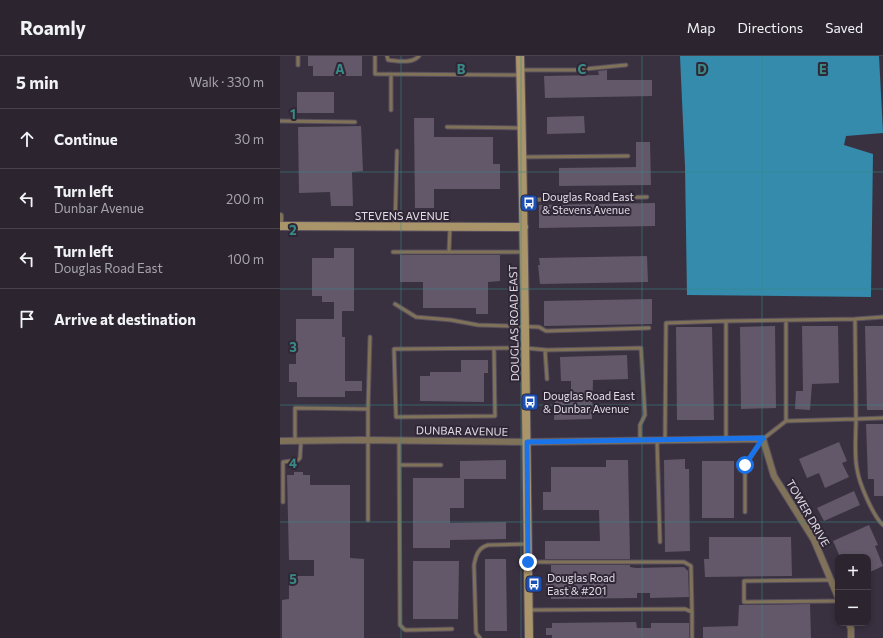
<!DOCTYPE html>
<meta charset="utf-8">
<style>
:root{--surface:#2c2530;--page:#38313c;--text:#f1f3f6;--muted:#a6a5ab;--line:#48424c}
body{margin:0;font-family:Commissioner,sans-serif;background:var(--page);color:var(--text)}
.controls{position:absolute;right:12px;bottom:12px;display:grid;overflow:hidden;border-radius:8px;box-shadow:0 2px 6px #0003}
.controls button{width:36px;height:36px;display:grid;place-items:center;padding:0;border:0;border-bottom:1px solid var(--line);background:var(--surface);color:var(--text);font:20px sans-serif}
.stop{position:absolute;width:12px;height:12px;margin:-9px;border:3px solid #1a73e8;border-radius:50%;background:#fff}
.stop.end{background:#1a73e8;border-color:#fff;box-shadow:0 1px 4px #0008}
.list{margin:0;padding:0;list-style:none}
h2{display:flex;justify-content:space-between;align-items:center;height:52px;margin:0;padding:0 16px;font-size:17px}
h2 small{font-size:13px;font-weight:400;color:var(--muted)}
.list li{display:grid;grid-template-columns:26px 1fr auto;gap:12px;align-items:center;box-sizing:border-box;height:60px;padding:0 16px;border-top:1px solid var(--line)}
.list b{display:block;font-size:15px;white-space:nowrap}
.list p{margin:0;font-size:13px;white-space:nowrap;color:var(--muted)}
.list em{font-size:13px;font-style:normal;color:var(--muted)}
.icon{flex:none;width:22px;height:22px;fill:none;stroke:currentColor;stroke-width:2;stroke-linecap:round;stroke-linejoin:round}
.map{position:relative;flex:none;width:603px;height:582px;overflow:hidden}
header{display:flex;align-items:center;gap:24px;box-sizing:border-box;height:56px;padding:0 20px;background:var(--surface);border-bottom:1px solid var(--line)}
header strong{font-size:19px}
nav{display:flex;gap:22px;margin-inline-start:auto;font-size:14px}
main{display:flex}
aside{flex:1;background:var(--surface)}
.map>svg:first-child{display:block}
</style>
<header>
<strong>Roamly</strong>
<nav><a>Map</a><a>Directions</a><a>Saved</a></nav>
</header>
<main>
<aside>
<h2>5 min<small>Walk · 330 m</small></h2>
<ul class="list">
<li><svg class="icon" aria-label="ahead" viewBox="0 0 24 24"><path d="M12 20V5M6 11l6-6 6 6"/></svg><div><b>Continue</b></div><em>30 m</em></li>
<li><svg class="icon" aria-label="left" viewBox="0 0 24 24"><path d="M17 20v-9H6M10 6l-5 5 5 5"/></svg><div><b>Turn left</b><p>Dunbar Avenue</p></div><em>200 m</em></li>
<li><svg class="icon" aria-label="left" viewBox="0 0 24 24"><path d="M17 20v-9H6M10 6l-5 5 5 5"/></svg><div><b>Turn left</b><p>Douglas Road East</p></div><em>100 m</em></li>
<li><svg class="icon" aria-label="arrive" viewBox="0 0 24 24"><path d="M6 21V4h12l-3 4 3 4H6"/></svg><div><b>Arrive at destination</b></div></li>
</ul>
</aside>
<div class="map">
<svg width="603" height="582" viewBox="0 0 603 582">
<rect width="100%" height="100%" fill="#3a3140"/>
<path fill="#348bab" d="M400,0H599L603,77L566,80L564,89L593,98L591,241L407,239L405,110Z"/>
<path fill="#625869" d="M28,0H82V20H33V10H28Z
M327,14V24H372V40L265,42L264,20L319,19L318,15Z
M17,36H54V57H17Z
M304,60L305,77L267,78V61Z
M134,62H154V81H213V108H220V133H154V152H135Z
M81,70L83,115L72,116L73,150H51L50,136L19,137L18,71Z
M356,86H370L371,129L279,130V112L356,111Z
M375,147V170L259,172V149Z
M54,192H74V255H62V281H65V325H82V335H65V341H17V326H9V308H16V263H54V246H42V240H32V202H54Z
M120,199H220V225L208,226V258H196V252H143V226H120Z
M367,200L368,226L260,228L258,209H260L259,202Z
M372,243V268L264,270V245Z
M495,270L496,352L461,353L460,271Z
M522,270H558L559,327L532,328L530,354L515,353L516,335H523Z
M585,270H603V354H587Z
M396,271H432L434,364H397Z
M347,299L348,323L313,324L312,363L274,364L275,343H291V325H281L280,301Z
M181,304H208V317H204V346L140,345V320H150V316H181Z
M586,368H603V440H594V423H588Z
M559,386L567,405L562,407L569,421L545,432L539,417L527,422L519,403Z
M405,403V413H409L410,495L385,496L384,404Z
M226,404V423H184V452H170V467L226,466V483L170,484V492H133V422H180V405Z
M326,404H348L350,503H265V485H320L319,454H263V436H271V411H326Z
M422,405H454V462H422Z
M14,416H23V419H30V429H70V502L84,503V582H2V544L9,543V520H34V504H9L7,419H14Z
M574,435L580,449L544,465L537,452Z
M589,469L598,489L595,490L603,510L588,517V501H560L553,485Z
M429,481H511L512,520L425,521L424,503H429Z
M205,503H226L227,575H205Z
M133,505H179L178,563H133Z
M271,509H350V511L356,512L404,511L408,515L409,541L370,542V537H357V542L271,543V538H266V518H271Z
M530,548L531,582H423V571L458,570L459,549Z
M356,566L357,572H371V567H409V582H272V579H266V572H272V567Z"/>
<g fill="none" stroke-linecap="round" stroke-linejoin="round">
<g stroke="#58505e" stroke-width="5">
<path id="lane" d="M95,0V18L239,19
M107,0L108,4C118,5 132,8 139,0
M18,9V0
M241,14H295L346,9
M111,54V18
M0,65L75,66
M167,71L240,72
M242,101L348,100
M243,144L367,141
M115,170L117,95
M169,195L170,171
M113,196H242
M115,248L136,261L171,264L198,269L259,271L266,275L369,272
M575,263L603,261
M214,292L215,360L116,361L114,293L245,292L267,294L361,292L365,359L360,369V384
M265,294L267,323
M88,353L90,281
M603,362L576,363C576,378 574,399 577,413C579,427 593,460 603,469
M446,383V265
M119,384L120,569L125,574H132L172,573
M377,384L380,486
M385,384L386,267L446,265H448L575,263L576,363L506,365V264
M15,385V352L88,353V464
M119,409H161
M3,446V406L18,404L20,402L21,385
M465,456V409L483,383L506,365
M249,506H404L411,510L412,556
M550,524L464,525V546L558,545
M249,554L405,553L412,556V582
M200,582L196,577L194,509C196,499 198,492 208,489L247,488"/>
</g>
<g stroke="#58505e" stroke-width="8">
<path id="street" d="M0,160V170
M0,385L81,384L247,386L483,383L494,420L534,484L558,541
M569,567L571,573V582"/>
</g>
<g stroke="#58505e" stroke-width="10">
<path id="secondary" d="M240,0C245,194 246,388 249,582
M0,170L244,171"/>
</g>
<use href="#lane" stroke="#807258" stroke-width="3"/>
<use href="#street" stroke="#807258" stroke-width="6"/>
<use href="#secondary" stroke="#aa9469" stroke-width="8"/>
</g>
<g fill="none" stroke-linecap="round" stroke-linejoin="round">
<path stroke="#1a73e8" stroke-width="5" d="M248,506L247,386L483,382L465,409"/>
</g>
<path fill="none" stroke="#398a86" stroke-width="1" stroke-opacity="0.55" d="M121,0V582M241,0V582M362,0V582M482,0V582M0,116H603M0,233H603M0,349H603M0,466H603"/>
<defs>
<g id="bus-square" transform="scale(0.9)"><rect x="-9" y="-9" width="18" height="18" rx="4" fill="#1a4fb4" stroke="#302736"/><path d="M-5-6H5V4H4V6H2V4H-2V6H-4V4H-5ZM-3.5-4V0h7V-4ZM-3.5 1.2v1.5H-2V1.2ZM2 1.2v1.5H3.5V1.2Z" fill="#fff"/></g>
</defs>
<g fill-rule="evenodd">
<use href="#bus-square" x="249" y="147"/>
<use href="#bus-square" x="250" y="346"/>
<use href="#bus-square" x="254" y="528"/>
</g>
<g text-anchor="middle" stroke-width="4" stroke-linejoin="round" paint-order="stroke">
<g font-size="11" fill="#e1dce5" stroke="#302736" text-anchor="start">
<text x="262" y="145">Douglas Road East<tspan x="262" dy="13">&amp; Stevens Avenue</tspan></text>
<text x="263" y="344">Douglas Road East<tspan x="263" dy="13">&amp; Dunbar Avenue</tspan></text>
<text x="267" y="526">Douglas Road<tspan x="267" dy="13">East &amp; #201</tspan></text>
</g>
<g font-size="11" fill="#e1dce5" stroke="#302736">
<text x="122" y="164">STEVENS AVENUE</text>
<text transform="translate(234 267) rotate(-91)" y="4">DOUGLAS ROAD EAST</text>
<text transform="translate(182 375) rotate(1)" y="4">DUNBAR AVENUE</text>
<text transform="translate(528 457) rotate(60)" y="4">TOWER DRIVE</text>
</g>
</g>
<g font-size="13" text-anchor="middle" font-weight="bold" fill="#398a86" stroke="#302736" stroke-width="4" stroke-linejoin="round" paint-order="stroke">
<text x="60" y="18">A</text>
<text x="181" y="18">B</text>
<text x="302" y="18">C</text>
<text x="422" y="18">D</text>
<text x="543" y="18">E</text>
<text x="13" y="63">1</text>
<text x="13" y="179">2</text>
<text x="13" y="296">3</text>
<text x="13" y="412">4</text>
<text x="13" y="528">5</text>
</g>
</svg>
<div class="controls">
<button>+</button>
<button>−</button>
</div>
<div class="stop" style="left:465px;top:409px"></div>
<div class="stop end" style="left:248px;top:506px"></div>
</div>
</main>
